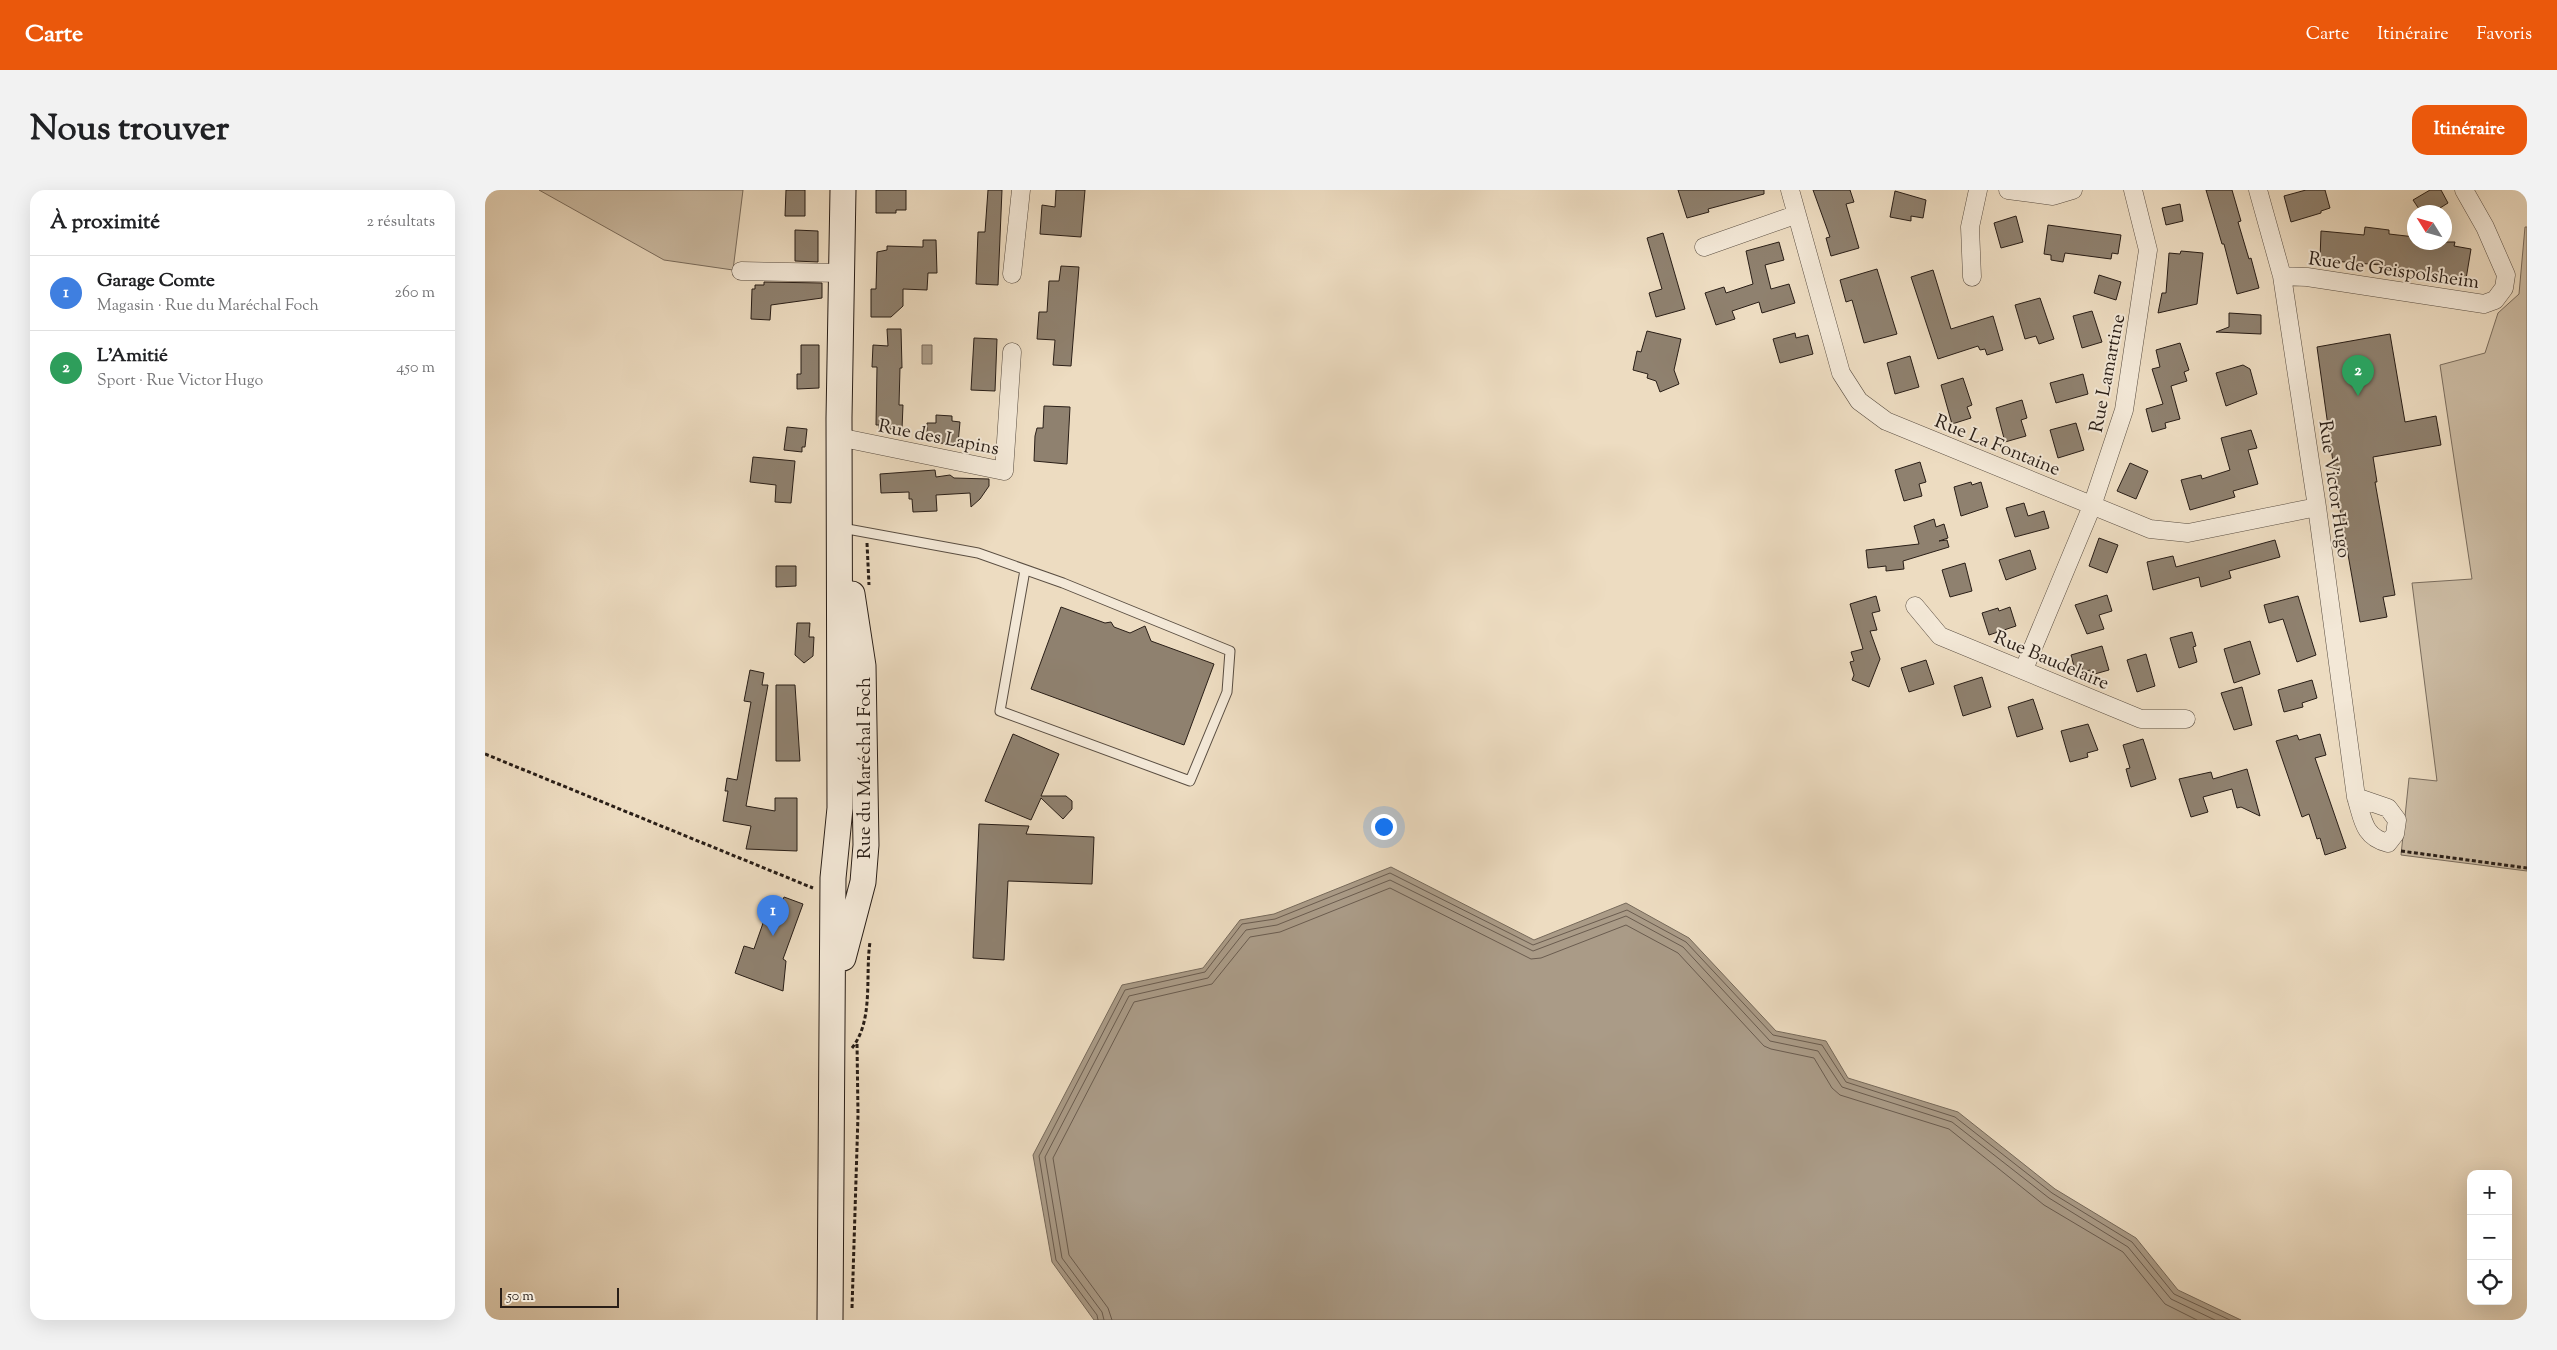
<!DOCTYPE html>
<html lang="fr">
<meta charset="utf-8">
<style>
:root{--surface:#fff;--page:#f2f2f2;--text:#202124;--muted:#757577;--line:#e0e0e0;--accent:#ea580c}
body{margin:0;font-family:"Sorts Mill Goudy",serif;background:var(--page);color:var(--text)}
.controls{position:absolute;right:15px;bottom:15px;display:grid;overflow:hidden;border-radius:10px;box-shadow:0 5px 20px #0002}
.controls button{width:45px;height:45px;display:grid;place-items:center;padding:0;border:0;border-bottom:1px solid var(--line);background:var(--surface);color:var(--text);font:25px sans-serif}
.compass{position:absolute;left:1922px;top:15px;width:45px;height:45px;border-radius:50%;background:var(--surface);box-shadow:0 5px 20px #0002;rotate:307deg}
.scale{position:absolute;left:15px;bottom:12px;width:119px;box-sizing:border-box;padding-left:5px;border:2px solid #291e17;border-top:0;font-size:14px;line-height:18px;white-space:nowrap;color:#291e17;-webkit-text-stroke:4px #f3e8d7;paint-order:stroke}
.you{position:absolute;left:898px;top:636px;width:18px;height:18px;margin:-12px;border:4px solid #fff;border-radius:50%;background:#1a73e8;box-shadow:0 0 0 8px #1a73e833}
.badge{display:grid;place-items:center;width:32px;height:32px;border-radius:50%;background:var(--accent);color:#fff;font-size:16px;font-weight:700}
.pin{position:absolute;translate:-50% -41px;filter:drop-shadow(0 1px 2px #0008)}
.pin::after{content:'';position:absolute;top:26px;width:18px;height:15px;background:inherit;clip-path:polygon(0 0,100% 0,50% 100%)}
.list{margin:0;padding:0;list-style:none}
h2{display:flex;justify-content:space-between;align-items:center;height:65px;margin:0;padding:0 20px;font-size:21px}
h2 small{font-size:16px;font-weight:400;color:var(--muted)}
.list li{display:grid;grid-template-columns:32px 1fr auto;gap:15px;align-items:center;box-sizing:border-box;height:75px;padding:0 20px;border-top:1px solid var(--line)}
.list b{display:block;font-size:19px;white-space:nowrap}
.list p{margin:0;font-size:16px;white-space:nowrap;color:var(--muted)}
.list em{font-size:16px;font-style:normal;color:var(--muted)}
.icon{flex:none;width:28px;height:28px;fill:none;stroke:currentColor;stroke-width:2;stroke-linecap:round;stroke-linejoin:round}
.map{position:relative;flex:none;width:2042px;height:1130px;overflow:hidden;border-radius:15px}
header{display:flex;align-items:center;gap:30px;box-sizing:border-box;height:70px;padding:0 25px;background:var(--accent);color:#fff}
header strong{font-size:24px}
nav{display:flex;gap:28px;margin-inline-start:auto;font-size:18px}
.intro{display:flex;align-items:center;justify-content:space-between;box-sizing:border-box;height:120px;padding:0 30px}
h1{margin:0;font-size:35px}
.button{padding:12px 22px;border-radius:15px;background:var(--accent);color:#fff;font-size:18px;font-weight:700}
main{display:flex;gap:30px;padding:0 30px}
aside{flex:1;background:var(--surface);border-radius:15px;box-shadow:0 5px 20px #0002}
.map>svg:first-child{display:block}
</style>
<header>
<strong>Carte</strong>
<nav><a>Carte</a><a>Itinéraire</a><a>Favoris</a></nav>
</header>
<div class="intro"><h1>Nous trouver</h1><a class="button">Itinéraire</a></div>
<main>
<aside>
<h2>À proximité<small>2 résultats</small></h2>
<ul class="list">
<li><span class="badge" style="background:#3f7fe0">1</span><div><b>Garage Comte</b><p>Magasin · Rue du Maréchal Foch</p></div><em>260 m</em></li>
<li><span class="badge" style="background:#2e9e5b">2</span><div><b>L'Amitié</b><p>Sport · Rue Victor Hugo</p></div><em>450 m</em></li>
</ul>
</aside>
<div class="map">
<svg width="2042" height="1130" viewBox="0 0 2042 1130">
<rect width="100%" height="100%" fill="#eddcc1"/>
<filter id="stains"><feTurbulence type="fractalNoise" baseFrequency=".004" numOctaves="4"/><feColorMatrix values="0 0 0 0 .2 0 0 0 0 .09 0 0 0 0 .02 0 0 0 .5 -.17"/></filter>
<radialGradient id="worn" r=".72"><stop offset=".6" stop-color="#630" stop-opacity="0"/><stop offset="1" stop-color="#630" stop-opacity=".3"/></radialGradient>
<path fill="#ccbca4" stroke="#7a6d5e" d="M54,0H258L248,80L179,70Z
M2040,37H2042V681L1916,665L1924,588L1952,591L1927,393L1987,389L1955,175L2000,163L2013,123L2034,104Z"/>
<path fill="#aa9b87" stroke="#76695a" d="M437,155H447V174H437Z
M906,677L1049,750L1141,713L1204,748L1291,841L1341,851L1363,888L1473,922L1570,999L1651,1048L1693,1100L1756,1130H609L567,1072L548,965L637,795L718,778L755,730L789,724Z"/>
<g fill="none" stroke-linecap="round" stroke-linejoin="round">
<path stroke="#6a5c4f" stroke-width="1" d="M613,1130L612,1125L571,1070L554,966L640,800L720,782L757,734L790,729L905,683L1048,755L1142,720L1201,752L1288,845L1337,855L1361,892L1470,927L1567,1003L1647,1052L1689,1104L1745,1130
M619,1130L617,1122L577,1068L560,967L644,806L723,788L761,740L792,735L905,690L1048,761L1141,726L1198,757L1285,851L1333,861L1357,897L1467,932L1564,1008L1643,1057L1686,1109L1730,1130
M627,1130L623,1118L584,1065L568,968L649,812L727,794L765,747L795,742L905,698L1046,769L1056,768L1141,735L1193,763L1279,856L1286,859L1329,868L1347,898L1355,905L1464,939L1559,1015L1638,1062L1680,1114L1712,1130"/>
</g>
<path fill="#8f816f" stroke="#291e17" d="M301,0H320V26H300Z
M391,0H421V20H411V23H391Z
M503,0H517L513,95L491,94L493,42H500Z
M571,0H600L596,47L555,44L557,15L570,17Z
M1193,0H1279V4L1223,19L1224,22L1202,28Z
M1328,0H1365L1369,12L1361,14L1374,58L1346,66L1341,48L1345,47Z
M1721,0H1747L1756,31L1753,32L1764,69L1766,68L1774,98L1752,104L1739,54H1737Z
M1821,0H1840L1845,18L1836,21V23L1806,32L1799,6Z
M1945,0H1956L1963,13L1955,18L1958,22H1936L1928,10Z
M1410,1L1441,10L1438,28L1426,26V31L1405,27Z
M1695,14L1698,31L1681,35L1677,18Z
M1531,26L1538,52L1516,58L1509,33Z
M1563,35L1636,45L1633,64L1627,63L1626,69L1580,63L1578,72L1566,70V65L1559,64Z
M1880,37L1904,40V44L1930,47V52H1970L1969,56L1986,59L1981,89L1896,75L1835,70L1836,41L1879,45Z
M310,40L333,41V72L310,71Z
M1178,43L1200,119L1171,127L1164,103L1177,99L1162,48Z
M438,50H451L452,83H443L442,100L418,99V116L406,127H386V99H391L392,62L402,60V56L438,57Z
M1294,52L1299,70L1280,75L1286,99L1304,94L1310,113L1277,123L1274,112L1247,121L1250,129L1231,135L1220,103L1239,97L1241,103L1268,94L1261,61Z
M1696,61L1718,63L1712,114L1673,123L1677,103H1681L1684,63L1695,64Z
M576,76L594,77L586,176L568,175L570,150L552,149L554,122H562L564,91H574Z
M1392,79L1412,144L1379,153L1367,110L1361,112L1355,90Z
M1448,80L1466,139L1508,126L1518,160L1502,165L1500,159L1495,160L1493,156L1453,169L1426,87Z
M1614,85L1636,92L1631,110L1609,103Z
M279,92L337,93V108L286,115L285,130L266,129L267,99H270V95H279Z
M1555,108L1569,149L1554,154L1551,146L1540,149L1530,115Z
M1607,121L1617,152L1597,158L1588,126Z
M1744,123L1776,125V144L1731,142L1744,137Z
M402,139H416L417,178H415L414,215H418L417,239H394V235H391L392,177H387L388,155L403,156Z
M1162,141L1196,149L1189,180L1194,194L1175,202L1171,191L1162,188L1163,184L1148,180L1152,161L1156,162Z
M1310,143L1311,148L1323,145L1328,164L1295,173L1288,149Z
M1905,144L1920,232L1951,226L1956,255L1888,267L1892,292H1890L1910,405L1898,407L1902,427L1875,432L1853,308L1832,157Z
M489,148L512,149L510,201L486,200Z
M1695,153L1704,180L1699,182L1702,191L1686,196L1695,229L1680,233L1681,238L1667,242L1661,219L1678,214L1667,179L1675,177L1671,160Z
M316,155H334V198L312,199V184H316Z
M1425,166L1434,197L1410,204L1402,173Z
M1758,175L1765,179L1772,204L1741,216L1731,183Z
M1598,184L1603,204L1571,213L1565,193Z
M1478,188L1487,215L1482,217L1486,228L1467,234L1456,195Z
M1537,210L1542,228L1536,230L1541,246L1520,252L1511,218Z
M559,216L585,217L582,274L549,271L550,246L552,238H558Z
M451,225L467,226V231L475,232L473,254L454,253L455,245H442V233H451Z
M1591,233L1599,260L1573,268L1565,240Z
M302,237L322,239L320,257H317V262L299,260Z
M1766,240L1772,258L1763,260L1773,294L1748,301L1750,307L1705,320L1696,290L1716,285L1717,289L1745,280L1736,248Z
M268,267L310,271L306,313L290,312L291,295L265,292Z
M1435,272L1441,292L1434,294L1437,306L1419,311L1410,280Z
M1645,273L1663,281L1651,309L1632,301Z
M450,280L451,287L465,285L469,288L504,289V296L495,309L486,317L485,303L451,305L452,321L428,322L427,309H424V302L396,303L395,284Z
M1486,292L1487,295L1496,292L1503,317L1476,326L1469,297Z
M1539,313L1543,326L1559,321L1564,338L1530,347L1521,318Z
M1449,329L1451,337L1459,334L1463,348L1454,351L1462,350L1464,357L1418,371L1419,379L1401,381V376L1383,378L1381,360L1434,354L1429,336Z
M1614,348L1633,355L1622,383L1604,376Z
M1790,350L1795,367L1744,381L1746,388L1716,397L1714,387L1668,400L1662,372L1688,366L1691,377Z
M1545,360L1551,379L1521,390L1514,370Z
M1480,373L1487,401L1465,407L1457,380Z
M291,376H311V396L291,397Z
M1622,405L1627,421L1614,425L1619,439L1602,444L1590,415Z
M1391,406L1395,421L1387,423L1392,440L1385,441L1395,469L1384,497L1367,490L1369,485L1365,472L1369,471L1366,462L1378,459L1365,414Z
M1813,406L1831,465L1812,472L1798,429L1784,433L1779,415Z
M576,417L620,433L626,432L629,437L645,443L660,436L666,451L729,474L699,555L546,499Z
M1525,417L1531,436L1504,445L1497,423L1513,418L1514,421Z
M312,433H325L324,447H329L328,466L319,473L310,465Z
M1707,442L1711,456L1708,457L1712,472L1694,478L1685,448Z
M1765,451L1775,484L1749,493L1739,459Z
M1617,456L1624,480L1606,485L1605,480L1598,482L1597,478L1590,480L1586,465Z
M1661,464L1670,496L1652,502L1642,470Z
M1441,470L1449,494L1424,502L1416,478Z
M265,480L279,483L277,495H283L261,616L290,621V608H312V661L261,659L266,636L238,631L243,601H240L242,588L252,590L266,512L259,511Z
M1497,487L1506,517L1478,526L1469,496Z
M1827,490L1832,508L1817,513L1818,517L1799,522L1793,500Z
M291,495H310L315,571H291Z
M1757,497L1767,535L1749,540L1736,503Z
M1548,509L1558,539L1532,547L1523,517Z
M1603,534L1613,560L1602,563L1603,567L1585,572L1576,541Z
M528,544L574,564L556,606H581L587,611V619L578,629L556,608L546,630L500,611Z
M1835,544L1841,565L1830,568L1861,658L1840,665L1835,648L1832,649L1824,624L1817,627L1791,551L1812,545L1814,550Z
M1658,549L1671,589L1646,597L1641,579L1645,578L1638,555Z
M1762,579L1775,626L1756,617L1752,618L1747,599L1718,607L1723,622L1706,627L1694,589L1726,582L1728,589Z
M494,634L544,636L541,644L609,647L607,694L523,691L519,770L488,768Z
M299,707L318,714L298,769L301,771L298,801L250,783L259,756L269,759L284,716L294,720Z"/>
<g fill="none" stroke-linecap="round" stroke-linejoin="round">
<g stroke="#5a4e42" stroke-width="11">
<path id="service" d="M357,338L493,363L578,393L745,461L742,502L705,591L515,521L540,380"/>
</g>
<g stroke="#5a4e42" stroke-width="19">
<path id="minor" d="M1305,0L1356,183L1374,211L1401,231L1665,339L1703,343L1832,317
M1523,0L1568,6L1588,0
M1773,0L1797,86L1832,317L1871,607L1903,618L1912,630L1910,644L1903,653C1878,647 1878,629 1871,607
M1219,57L1310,25
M256,81L357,83
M527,84L536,0
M1797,86L1822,87L1999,114L2010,110L2019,98L2021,85L2000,37L1979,0
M1487,87L1485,37L1493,0
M355,252L363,249L519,281L527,162
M1430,416L1455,446L1656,529H1701
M1539,479L1607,316L1639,220L1663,60L1648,0"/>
</g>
<g stroke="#291e17" stroke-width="27">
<path id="secondary" d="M358,768L378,692L381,655L378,476L367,404
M345,1130L348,688L355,618L354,228L358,0"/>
</g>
<path stroke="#291e17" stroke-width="3" stroke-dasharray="4 2.5" stroke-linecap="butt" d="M382,353L384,395
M0,564L328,698
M1916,661L2042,678
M367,858C389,830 380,786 385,752
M367,1118L373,925L372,852"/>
<use href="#service" stroke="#f3e8d7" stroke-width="9"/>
<use href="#minor" stroke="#f3e8d7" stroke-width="18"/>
<use href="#secondary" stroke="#f3e8d7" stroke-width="25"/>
</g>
<g text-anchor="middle" stroke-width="4" stroke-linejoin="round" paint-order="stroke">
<g font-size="19" fill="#291e17" stroke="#f3e8d7">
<text transform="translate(1909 79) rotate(8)" y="7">Rue de Geispolsheim</text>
<text transform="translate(1621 183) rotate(-79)" y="7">Rue Lamartine</text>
<text transform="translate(454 246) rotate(11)" y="7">Rue des Lapins</text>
<text transform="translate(1513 254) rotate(22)" y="7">Rue La Fontaine</text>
<text transform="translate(1851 299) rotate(82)" y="7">Rue Victor Hugo</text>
<text transform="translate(1567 469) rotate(23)" y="7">Rue Baudelaire</text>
<text transform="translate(378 578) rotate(-90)" y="7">Rue du Maréchal Foch</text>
</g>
</g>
<rect width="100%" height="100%" filter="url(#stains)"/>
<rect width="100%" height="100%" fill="url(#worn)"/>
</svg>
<div class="controls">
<button>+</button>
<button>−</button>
<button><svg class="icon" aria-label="locate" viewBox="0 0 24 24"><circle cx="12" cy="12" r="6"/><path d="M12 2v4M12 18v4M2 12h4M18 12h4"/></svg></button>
</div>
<svg class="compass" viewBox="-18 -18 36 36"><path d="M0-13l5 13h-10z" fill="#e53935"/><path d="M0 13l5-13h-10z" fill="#757577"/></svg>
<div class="scale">50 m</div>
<div class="you"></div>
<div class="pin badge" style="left:288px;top:746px;background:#3f7fe0">1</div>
<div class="pin badge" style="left:1873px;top:206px;background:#2e9e5b">2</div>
</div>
</main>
